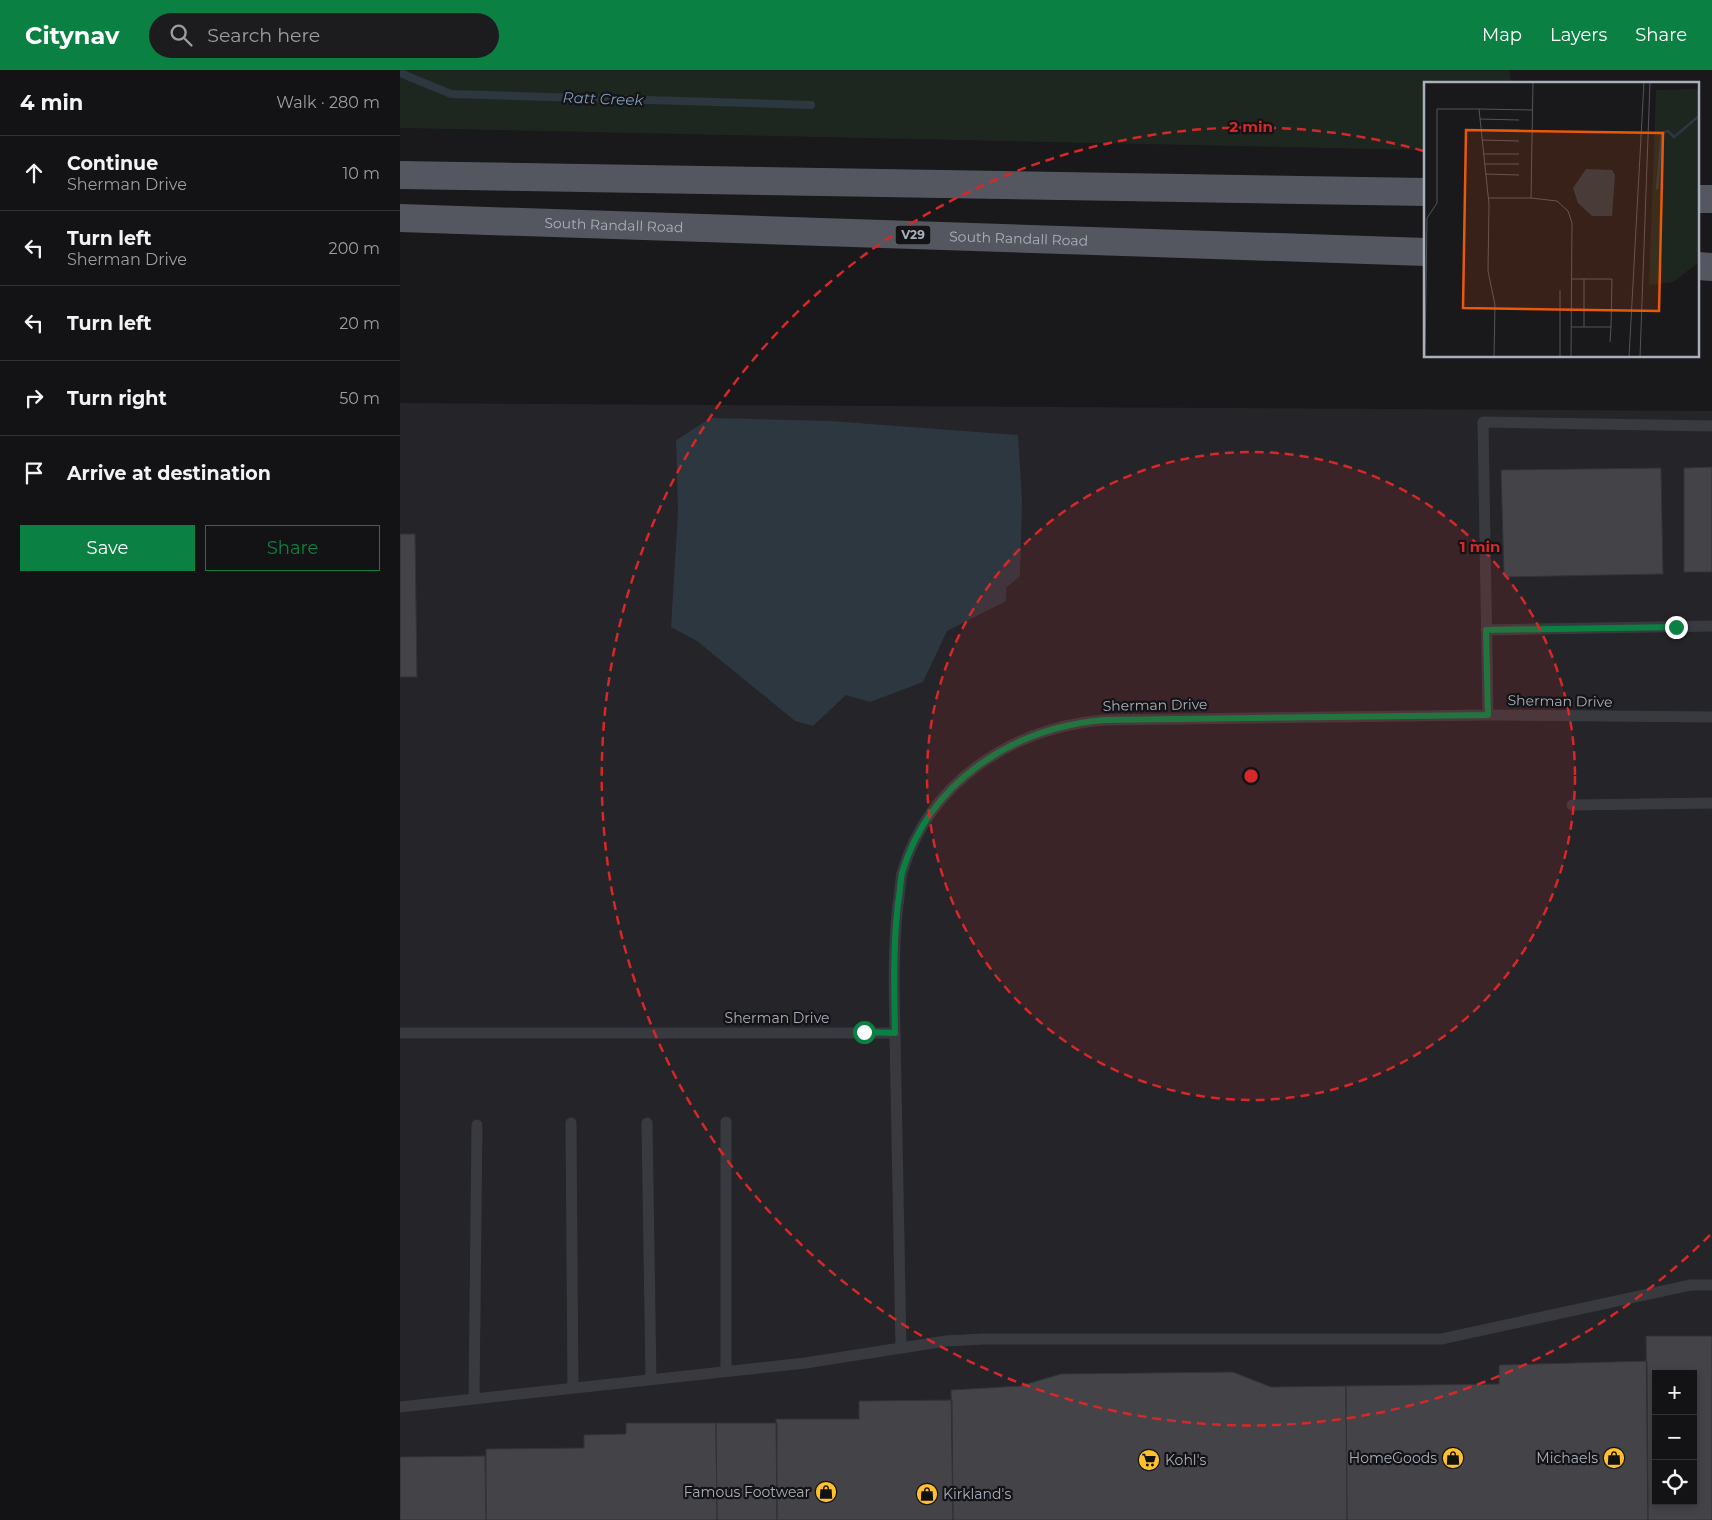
<!DOCTYPE html>
<meta charset="utf-8">
<style>
:root{--surface:#131214;--page:#1c1b1d;--text:#f1f3f6;--muted:#9d9ea0;--line:#323234;--accent:#0b8043}
body{margin:0;font-family:Montserrat,sans-serif;background:var(--page);color:var(--text)}
.controls{position:absolute;right:15px;bottom:15px;display:grid;overflow:hidden;border-radius:0px;box-shadow:0 2px 8px #0003}
.controls button{width:45px;height:45px;display:grid;place-items:center;padding:0;border:0;border-bottom:1px solid var(--line);background:var(--surface);color:var(--text);font:25px sans-serif}
.stop{position:absolute;width:15px;height:15px;margin:-11px;border:4px solid #0b8043;border-radius:50%;background:#fff}
.stop.end{background:#0b8043;border-color:#fff;box-shadow:0 1px 5px #0008}
.list{margin:0;padding:0;list-style:none}
h2{display:flex;justify-content:space-between;align-items:center;height:65px;margin:0;padding:0 20px;font-size:21px}
h2 small{font-size:16px;font-weight:400;color:var(--muted)}
.list li{display:grid;grid-template-columns:32px 1fr auto;gap:15px;align-items:center;box-sizing:border-box;height:75px;padding:0 20px;border-top:1px solid var(--line)}
.list b{display:block;font-size:19px;white-space:nowrap}
.list p{margin:0;font-size:16px;white-space:nowrap;color:var(--muted)}
.list em{font-size:16px;font-style:normal;color:var(--muted)}
.actions{display:flex;gap:10px;padding:15px 20px}
.actions a{flex:1;padding:11px 0;border:1px solid var(--accent);border-radius:0px;text-align:center;font-size:18px;color:var(--accent)}
.actions .main{background:var(--accent);color:#fff}
.icon{flex:none;width:28px;height:28px;fill:none;stroke:currentColor;stroke-width:2;stroke-linecap:round;stroke-linejoin:round}
.map{position:relative;flex:none;width:1312px;height:1450px;overflow:hidden}
header{display:flex;align-items:center;gap:30px;box-sizing:border-box;height:70px;padding:0 25px;background:var(--accent);color:#fff}
header strong{font-size:24px}
nav{display:flex;gap:28px;margin-inline-start:auto;font-size:18px}
.search{width:350px;height:45px;background:var(--page);display:flex;align-items:center;gap:12px;box-sizing:border-box;padding:0 18px;border-radius:28px;color:var(--muted);font-size:19px}
main{display:flex}
aside{flex:1;background:var(--surface)}
.map>svg:first-child{display:block}
</style>
<header>
<strong>Citynav</strong>
<div class="search"><svg class="icon" aria-label="search" viewBox="0 0 24 24"><circle cx="10" cy="10" r="6"/><path d="M15 15l6 6"/></svg>Search here</div>
<nav><a>Map</a><a>Layers</a><a>Share</a></nav>
</header>
<main>
<aside>
<h2>4 min<small>Walk · 280 m</small></h2>
<ul class="list">
<li><svg class="icon" aria-label="ahead" viewBox="0 0 24 24"><path d="M12 20V5M6 11l6-6 6 6"/></svg><div><b>Continue</b><p>Sherman Drive</p></div><em>10 m</em></li>
<li><svg class="icon" aria-label="left" viewBox="0 0 24 24"><path d="M17 20v-9H6M10 6l-5 5 5 5"/></svg><div><b>Turn left</b><p>Sherman Drive</p></div><em>200 m</em></li>
<li><svg class="icon" aria-label="left" viewBox="0 0 24 24"><path d="M17 20v-9H6M10 6l-5 5 5 5"/></svg><div><b>Turn left</b></div><em>20 m</em></li>
<li><svg class="icon" aria-label="right" viewBox="0 0 24 24"><path d="M7 20v-9h11M14 6l5 5-5 5"/></svg><div><b>Turn right</b></div><em>50 m</em></li>
<li><svg class="icon" aria-label="arrive" viewBox="0 0 24 24"><path d="M6 21V4h12l-3 4 3 4H6"/></svg><div><b>Arrive at destination</b></div></li>
</ul>
<div class="actions"><a class="main">Save</a><a>Share</a></div>
</aside>
<div class="map">
<svg width="1312" height="1450" viewBox="0 0 1312 1450">
<rect width="100%" height="100%" fill="#19181b"/>
<path fill="#252428" fill-rule="evenodd" d="M0,333L1312,341V1450H0ZM1256,1304H1293V1431H1256Z"/>
<path fill="#1e271f" d="M0,0H1109L1111,14H1026V80L0,58Z"/>
<path fill="#2d3740" d="M311,348L430,351L618,365L622,430L620,506L606,518V531L547,561L523,612L470,632L446,625L413,656L395,651L297,571L271,557L278,442L276,370Z"/>
<g fill="none" stroke-linecap="round" stroke-linejoin="round">
<path stroke="#2d3740" stroke-width="8" d="M0,3L51,24L411,35"/>
</g>
<path fill="#434348" stroke="#333237" fill-rule="evenodd" d="M1312,397V502H1284V398Z
M1261,398L1263,504L1104,507L1101,400Z
M0,464H15L17,607H0Z
M1246,1266H1312V1450H1248ZM1256,1304H1293V1431H1256Z
M1247,1291L1248,1450H947L946,1316L1099,1314V1295Z
M833,1302L871,1317L946,1316L947,1450H553L551,1320L620,1316L661,1304Z
M552,1330L553,1450H377L376,1349H459V1331Z
M226,1353H316L317,1450H86V1379L184,1378V1365L226,1364Z
M316,1353H377V1450H317Z
M85,1386L86,1450H0V1387Z"/>
<g fill="none" stroke-linecap="round" stroke-linejoin="round">
<path stroke="#393a40" stroke-width="11" d="M1086,560L1312,556
M1088,645L1083,352L1312,356
M1172,735L1312,733
M0,963H495C494,919 493,877 498,834C500,824 500,813 502,803C529,712 611,658 704,650L1088,645L1312,647
M495,963L501,1278
M326,1052V1301
M171,1053L173,1318
M247,1053L251,1309
M74,1329L77,1055
M0,1337L405,1293L546,1271L584,1269H1041L1290,1215H1312"/>
<g stroke="#555760" stroke-width="28">
<path d="M0,105L1026,122"/>
<path d="M1298,129H1312"/>
<path id="s1" d="M0,148L1026,182"/>
<path d="M1298,196L1312,197"/>
</g>
</g>
<g fill="none" stroke-linecap="round" stroke-linejoin="round">
<path stroke="#0b8043" stroke-width="6" d="M464,962L495,963C494,919 493,877 498,833C500,824 500,813 502,803C529,712 612,658 704,650L1088,645L1086,560L1276,557"/>
</g>
<circle cx="851" cy="706" r="324" fill="#d62828" fill-opacity=".12"/>
<g fill="none" stroke="#d62828" stroke-width="2.5" stroke-dasharray="9 6">
<circle cx="851" cy="706" r="324"/>
<path d="M1310 1165A649 649 0 1 1 1024 81"/>
</g>
<defs>
<g id="shop-disc" transform="scale(1.125)"><circle r="9.5" fill="#ffc02c" stroke="#141316"/><path d="M-5-2.5h2.3a2.7 3.5 0 0 1 5.4 0H5L5.5 6h-11ZM-1.5-2.5h3a1.5 2.3 0 0 0-3 0Z" fill="#111"/></g>
<g id="supermarket-disc" transform="scale(1.125)"><circle r="9.5" fill="#ffc02c" stroke="#141316"/><path d="M-6-5.5h2.5l.6 2H6L4.5 2H-2.5L-4.4-4H-6ZM-1.5 3.2a1.3 1.3 0 1 0 .1 0ZM3 3.2a1.3 1.3 0 1 0 .1 0Z" fill="#111"/></g>
</defs>
<g fill-rule="evenodd">
<use href="#shop-disc" x="1053" y="1388"/>
<use href="#shop-disc" x="1214" y="1388"/>
<use href="#supermarket-disc" x="749" y="1390"/>
<use href="#shop-disc" x="426" y="1422"/>
<use href="#shop-disc" x="527" y="1424"/>
</g>
<g text-anchor="middle" stroke-width="4.5" stroke-linejoin="round" paint-order="stroke">
<rect fill="#141316" stroke="#7d808a" stroke-width="1" x="495.5" y="155.5" width="35" height="19" rx="4"/>
<g font-size="12" font-weight="bold" fill="#aaafbc">
<text x="513" y="169">V29</text>
</g>
<g font-size="14" fill="#aaafbc" stroke="#141316">
<text dy="5" stroke="none"><textPath href="#s1" startOffset="214">South Randall Road</textPath></text>
<text dy="5" stroke="none"><textPath href="#s1" startOffset="619">South Randall Road</textPath></text>
<text transform="translate(1160 631) rotate(1)" y="5">Sherman Drive</text>
<text transform="translate(755 635) rotate(-1)" y="5">Sherman Drive</text>
<text x="377" y="953">Sherman Drive</text>
</g>
<g font-size="14" fill="#aaafbc" stroke="#141316" text-anchor="end">
<text x="1037" y="1393">HomeGoods</text>
<text x="1198" y="1393">Michaels</text>
<text x="765" y="1395" text-anchor="start">Kohl's</text>
<text x="410" y="1427">Famous Footwear</text>
<text x="543" y="1429" text-anchor="start">Kirkland's</text>
</g>
<g font-size="15" font-style="italic" fill="#7f9bb9" stroke="#141316">
<text transform="translate(203 29) rotate(2)" y="5">Ratt Creek</text>
</g>
</g>
<g transform="translate(1024 12)">
<rect width="275" height="275" fill="#19181b"/>
<path d="M275,7V180L249,200L225,203L232,8Z" fill="#1e271f"/>
<path d="M162,87L188,88L191,93L188,134H168L154,121L149,106Z" fill="#2d3740"/>
<path fill="none" stroke="#2d3740" stroke-width="2.5" d="M233,107L238,51L244,49L250,55L275,34"/>
<path fill="none" stroke="#53545b" stroke-width="1" d="M109,0L107,116L133,119L144,129L148,141L147,275M128,0H156M56,37L95,38M57,48H95M58,58L95,59M59,72H95M60,82H95M61,92L95,93M64,116H107M160,197V245M136,208V275M147,245H187L188,197H148M186,260L187,245M1,275L3,136L13,121V27H55M70,275L71,223L64,189L65,122L55,27L108,28M205,275L220,0M216,275L226,0"/>
<path fill="#e8590c" fill-opacity="0.15" stroke="#e8590c" stroke-width="2.5" d="M42,48L239,51L235,229L39,226Z"/>
<rect width="275" height="275" fill="none" stroke="#aaafbc" stroke-width="2.5"/>
</g>
<circle cx="851" cy="706" r="8" fill="#d62828" stroke="#141316" stroke-width="2.5"/>
<g font-size="15" text-anchor="middle" font-weight="bold" fill="#d62828" stroke="#141316" stroke-width="4.5" stroke-linejoin="round" paint-order="stroke">
<text x="851" y="62">2 min</text>
<text x="1080" y="482">1 min</text>
</g>
</svg>
<div class="controls">
<button>+</button>
<button>−</button>
<button><svg class="icon" aria-label="locate" viewBox="0 0 24 24"><circle cx="12" cy="12" r="6"/><path d="M12 2v4M12 18v4M2 12h4M18 12h4"/></svg></button>
</div>
<div class="stop" style="left:464px;top:962px"></div>
<div class="stop end" style="left:1276px;top:557px"></div>
</div>
</main>
